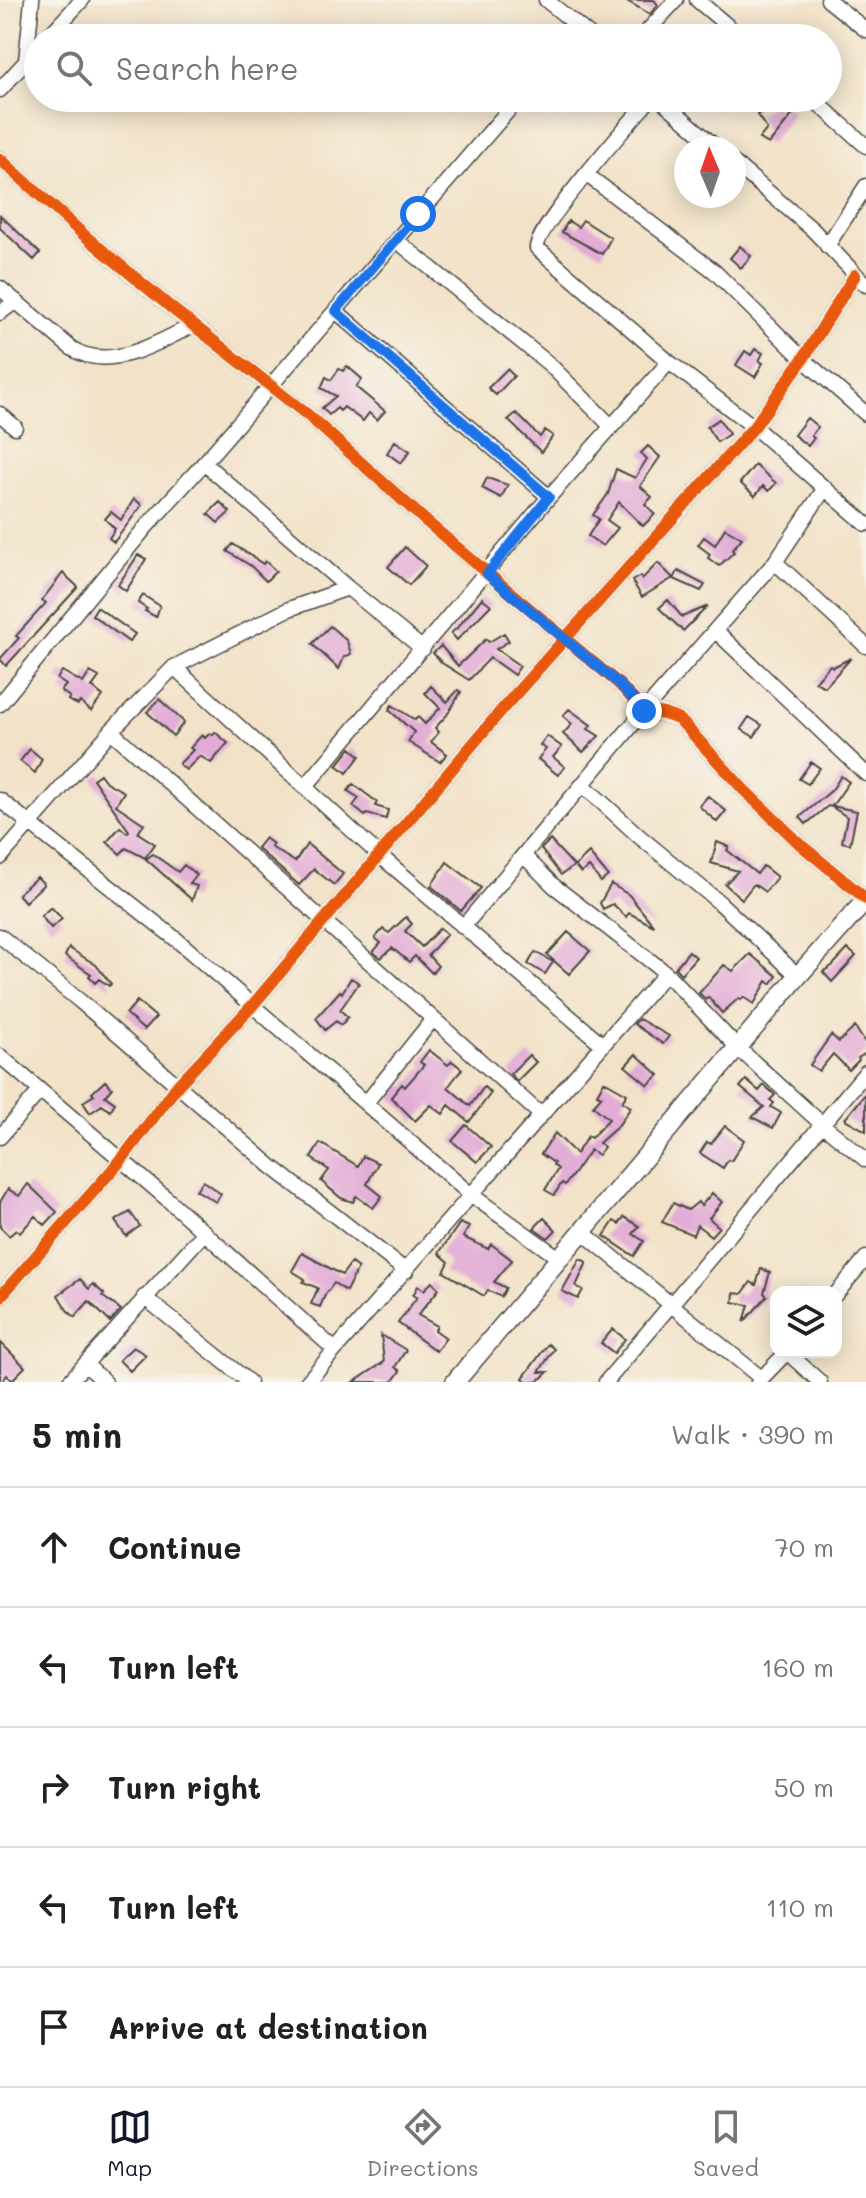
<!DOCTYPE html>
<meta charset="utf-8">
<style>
:root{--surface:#fff;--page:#f6f6f6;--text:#202124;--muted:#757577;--line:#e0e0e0;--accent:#111827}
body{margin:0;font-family:Mali,sans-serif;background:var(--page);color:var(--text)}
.controls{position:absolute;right:24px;bottom:24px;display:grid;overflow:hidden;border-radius:16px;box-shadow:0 4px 20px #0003}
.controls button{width:72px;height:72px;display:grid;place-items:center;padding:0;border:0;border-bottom:2px solid var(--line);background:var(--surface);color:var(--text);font:40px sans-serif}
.compass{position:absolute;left:674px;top:136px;width:72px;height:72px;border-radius:50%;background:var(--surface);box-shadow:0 4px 20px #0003;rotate:358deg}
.stop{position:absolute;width:24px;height:24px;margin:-18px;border:6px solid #1a73e8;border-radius:50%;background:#fff}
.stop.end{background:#1a73e8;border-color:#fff;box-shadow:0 2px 8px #0008}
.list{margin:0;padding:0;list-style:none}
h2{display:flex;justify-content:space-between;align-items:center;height:104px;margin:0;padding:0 32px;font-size:34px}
h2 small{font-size:26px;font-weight:400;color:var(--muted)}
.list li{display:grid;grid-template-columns:52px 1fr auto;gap:24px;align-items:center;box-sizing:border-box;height:120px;padding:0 32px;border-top:2px solid var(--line)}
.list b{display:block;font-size:30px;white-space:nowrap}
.list em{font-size:26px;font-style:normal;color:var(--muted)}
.icon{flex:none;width:44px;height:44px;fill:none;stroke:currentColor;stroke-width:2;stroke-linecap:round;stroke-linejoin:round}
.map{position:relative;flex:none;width:866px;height:1382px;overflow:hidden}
.search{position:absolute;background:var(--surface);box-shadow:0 4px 20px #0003;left:24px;right:24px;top:24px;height:88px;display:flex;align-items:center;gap:20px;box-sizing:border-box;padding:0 28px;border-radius:44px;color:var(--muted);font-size:30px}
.sheet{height:704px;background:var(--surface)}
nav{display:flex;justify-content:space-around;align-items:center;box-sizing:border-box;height:112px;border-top:2px solid var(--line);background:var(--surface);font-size:22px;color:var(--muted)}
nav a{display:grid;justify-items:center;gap:4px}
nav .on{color:var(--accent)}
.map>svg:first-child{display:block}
</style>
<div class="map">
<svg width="866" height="1382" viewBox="0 0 866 1382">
<rect width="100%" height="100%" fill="#f7f3e8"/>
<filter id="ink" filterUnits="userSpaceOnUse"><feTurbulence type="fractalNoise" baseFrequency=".0125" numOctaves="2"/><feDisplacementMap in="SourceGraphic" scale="16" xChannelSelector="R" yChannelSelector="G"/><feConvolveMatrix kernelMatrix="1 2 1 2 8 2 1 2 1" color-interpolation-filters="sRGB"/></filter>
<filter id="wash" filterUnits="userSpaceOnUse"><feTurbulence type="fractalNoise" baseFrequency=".006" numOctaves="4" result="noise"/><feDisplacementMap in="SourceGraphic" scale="32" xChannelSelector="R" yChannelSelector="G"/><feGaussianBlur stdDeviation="1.8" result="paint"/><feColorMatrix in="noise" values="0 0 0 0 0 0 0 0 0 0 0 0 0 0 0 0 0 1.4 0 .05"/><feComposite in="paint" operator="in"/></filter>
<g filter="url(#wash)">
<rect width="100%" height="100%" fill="#f2e2c8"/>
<g id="blocks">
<path fill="#e2acd6" d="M625,0H654L658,5L650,14Z
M774,104L781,113L786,106L794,113L769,144L759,139L767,129L757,115Z
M0,215L40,253L34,260L0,228Z
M583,220L611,238L602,254L562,232L568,221L578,227Z
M740,246L751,256L741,268L730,258Z
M755,349L763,353L759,361L763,363L755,377L736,365L745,351L751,355Z
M347,366L362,379L356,387L385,411L377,420L369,413L363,421L344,407L340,411L337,408L329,415L322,408L336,396L321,388L326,377L331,380L339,369L343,371Z
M507,369L514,376L496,395L488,388Z
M516,413L540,437L545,430L553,436L541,452L508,420Z
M807,418L818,427L811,436L814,438L808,446L794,435Z
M719,419L729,434L717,442L707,427Z
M395,441L410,451L401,463L387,453Z
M648,446L660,457L640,486L652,497L645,504L655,514L643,526L619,502L607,520L618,528L603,546L588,536L599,519L593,515L608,494L616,469L635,478L647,459L641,453Z
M755,465L776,483L769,491L763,486L755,496L740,483Z
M487,478L508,485L501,498L482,488Z
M134,499L142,505L114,542L109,538L115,529L105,519L111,512L121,520Z
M220,502L230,512L218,523L208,514Z
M725,528L742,538L732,550L734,552L719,566L708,558L710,554L698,545L704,537L715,545Z
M233,544L263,564L265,561L276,571L266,581L251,566L227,551Z
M405,547L426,566L409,585L388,567Z
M138,555L146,559L126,591L118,585Z
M658,563L673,578L642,597L632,581L640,576L642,579Z
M678,571L705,585L701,591L674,579Z
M63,573L78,587L6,666L0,659L19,638L16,636L46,603L42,600Z
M143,595L160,606L156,617L145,611L147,609L138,603Z
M482,598L491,605L457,640L451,633L458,627Z
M668,600L682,617L708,606L683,631L659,608Z
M97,607L135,634L129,642L92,615Z
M330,626L347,641L351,654L344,657L339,669L312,644Z
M504,633L509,641L496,649L520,666L514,675L490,658L469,680L442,663L433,653L441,646L458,666L486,639L489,642Z
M851,658L825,687L815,682L830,665L833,667Z
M62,671L83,683L90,672L99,677L92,687L103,696L91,711L80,702L78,705L68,700L70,697L61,691L66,685L57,679Z
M431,686L447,702L458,690L461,692L447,715L435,728L439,732L431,742L447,754L440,762L408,742L414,732L389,710L392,705L415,720L418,717L425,724L440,708L425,693Z
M159,699L184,722L173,736L147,712Z
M569,709L591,725L588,729L599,736L583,752L563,734L572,724L563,716Z
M749,717L762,725L754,737L741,729Z
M215,732L228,743L211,763L200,756L186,770L179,764L193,750L190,748L202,735L205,738L210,733L213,735Z
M547,736L562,747L553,757L565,767L558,775L538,759L546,749L540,745Z
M351,748L360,756L347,773L337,765Z
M30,749L42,759L35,773L20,761Z
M811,762L820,768L808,784L799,779Z
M100,774L106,782L124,792L116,805L144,824L138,833L155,844L145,858L126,848L120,854L107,842L120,827L127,833L129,831L93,779Z
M841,776L849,782L832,806L857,811L850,844L842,842L847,817L832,807L828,806L806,824L800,817L832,790Z
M353,784L377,802L375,806L388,810L386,819L367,814L365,816L353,806L359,798L348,791Z
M708,796L726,811L717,822L699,806Z
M265,838L273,844L271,847L295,862L307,844L343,874L334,885L314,869L299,885L257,848Z
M550,840L574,866L561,875L541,849Z
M717,842L729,847L727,850L757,874L763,866L777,877L765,892L754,884L742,899L725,884L738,871L711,863Z
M589,853L608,876L601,882L589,867L581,873L575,866Z
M153,854L178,872L184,865L197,875L190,884L197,886L192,900L146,859Z
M447,862L481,888L461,911L431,886Z
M37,877L44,884L25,902L18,894Z
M611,884L629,895L654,926L629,913L626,917L613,904L603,909L600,903Z
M51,907L62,919L51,928L41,916Z
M406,917L412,924L405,931L422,947L440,928L447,934L428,955L438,966L432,973L415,956L409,962L392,948L381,958L373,952L381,943L375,938L383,929L389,933Z
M568,932L590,951L569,974L547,955Z
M69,948L96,965L111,984L109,986L99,979L95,983L89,976L91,974L65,956Z
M848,949L856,956L832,982L823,972L832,966Z
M689,951L696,957L681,974L675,968Z
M535,952L553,962L545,974L528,964Z
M750,954L777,976L771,984L767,981L754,1004L743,997L741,1000L739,998L722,1013L708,997L706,1000L699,993L724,965L733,971Z
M351,978L359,983L340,1010L348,1017L341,1025L336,1021L325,1030L316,1018L340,991L342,993Z
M137,1001L156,1017L144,1030L126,1014Z
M639,1019L669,1036L663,1044L634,1024Z
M855,1027L866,1044V1053L858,1058L859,1060L849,1070L833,1054L819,1071L810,1065L831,1035L839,1042Z
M429,1050L448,1065L452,1061L462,1069L448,1087L470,1106L484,1087L491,1093L469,1122L449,1105L443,1114L431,1105L415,1121L391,1097L402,1084L405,1087L424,1065L420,1062Z
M636,1054L659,1075L648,1085L625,1066Z
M529,1055L536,1062L517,1081L510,1074Z
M746,1080L759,1091L764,1085L775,1095L770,1100L774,1103L771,1107L781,1113L773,1128L752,1117L764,1107L740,1087Z
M105,1081L112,1088L105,1096L115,1103L110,1111L102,1105L90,1113L83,1102L94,1095L92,1093Z
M604,1081L627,1094L622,1102L631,1107L618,1126L599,1143L604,1147L598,1155L590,1150L575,1172L565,1185L562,1183L554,1195L545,1190L558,1169L553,1165L554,1163L541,1154L555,1133L576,1154L588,1136L591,1138L609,1119L593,1106L602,1096L597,1094Z
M866,1093V1131L845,1119Z
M466,1125L491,1147L477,1162L452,1141Z
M725,1126L744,1140L731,1161L728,1160L723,1168L700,1153L707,1142L711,1144Z
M320,1143L358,1166L363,1156L378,1163L367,1184L382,1196L373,1208L356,1196L353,1202L341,1198L321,1181L329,1170L311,1158Z
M203,1181L221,1194L216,1202L196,1190Z
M28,1184L57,1212L45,1225L35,1216L20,1233L16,1230L9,1236L0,1227V1202L8,1189L19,1196Z
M712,1193L722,1202L709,1218L719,1227L711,1236L697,1225L693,1235L662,1222L673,1203L688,1210L698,1202L701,1206Z
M130,1212L140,1226L126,1236L115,1221Z
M624,1217L639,1226L633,1234L644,1241L634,1256L604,1236L614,1221L619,1224Z
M544,1218L556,1230L548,1238L534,1228Z
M460,1223L469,1227L463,1237L488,1249L491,1244L512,1260L494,1282L506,1288L501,1297L488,1290L484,1296L444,1272L449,1262L439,1253Z
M302,1253L342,1275L351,1263L358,1268L346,1291L334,1283L325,1295L320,1307L311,1304L318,1288L303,1282L305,1279L292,1271Z
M580,1259L587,1262L576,1286L583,1290L578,1299L562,1291Z
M761,1269L770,1272L764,1293L767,1296L744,1322L749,1305L733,1302L734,1293L742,1294L751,1282L756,1285Z
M80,1279L89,1289L93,1284L104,1294L102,1296L121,1310L110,1322L89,1301L75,1317L67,1310L58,1295Z
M432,1282L439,1289L418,1315L437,1326L435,1330L446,1338L436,1351L398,1323L417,1297L413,1295L418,1286L424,1290Z
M613,1329L625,1339L614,1353L601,1343Z
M381,1335L406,1350L395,1367L400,1371L392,1382H354L384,1362Z
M0,1342L25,1367L12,1380L7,1375L2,1382H0Z
M548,1344L554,1349L539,1372H548L537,1382H527L523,1378Z
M133,1347L146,1355L130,1371L119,1360Z"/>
</g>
</g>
<g filter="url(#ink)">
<use href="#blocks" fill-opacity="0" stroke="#494643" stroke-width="2"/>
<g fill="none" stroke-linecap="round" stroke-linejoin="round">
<g stroke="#494643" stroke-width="17">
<path id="minor" d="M546,0L593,38
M697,0L742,38
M828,0L866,30
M47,38L82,0
M641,38L676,0
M26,61L32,0
M0,90L38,48
M651,98C633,119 535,229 537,248L669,362L754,427L866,524
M659,98L717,148
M812,98L866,146
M0,159L84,235L174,310L309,416L427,522L619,684L644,711L664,714L680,720L744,790L801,845L866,899
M734,163L812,229L866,285
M587,175L714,271L803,359L866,414
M396,240L549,364L611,426
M827,246L866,186
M0,288L71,348C108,373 158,343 193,325
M336,311L549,497
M0,313L16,301
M0,414L15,427
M204,463L348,588L423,649
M825,488L775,562L866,646
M716,631L866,774
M174,667L378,854L602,1044
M0,704L146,527L204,463L519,98
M111,731L541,1115
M583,785L640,837L720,903L798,976
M306,786L549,497L669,362
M0,800L177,940L470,1194L559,1258
M524,856L554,886L666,973L738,1048L823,1125L866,1160
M0,858L111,731L174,667L289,609L348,588
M463,927L644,711L775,562
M0,936L81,1002L271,1166L406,1271
M0,1056L166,1198L335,1350
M366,1103L433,1019
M0,1137L40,1091
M581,1231L761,1378
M836,1294L866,1258
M0,1297L122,1159L178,1085L252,1006L505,706L754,427L803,359L855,275
M144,1297L249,1382
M787,1352L820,1382
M85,1364L105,1382
M69,1382L205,1232
M307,1382L666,973
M606,1382L866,1072
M758,1382L787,1352"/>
</g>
<g stroke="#494643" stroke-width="21">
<path id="tertiary" d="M455,1382L798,976L866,900"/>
</g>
<use href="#minor" stroke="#fff" stroke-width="14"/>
<use href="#tertiary" stroke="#fff" stroke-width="18"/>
<g stroke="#f7f3e8" stroke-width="17">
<path id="cycleway" d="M0,159L84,235L174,310L309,416L427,522L619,684L644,711L664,714L680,720L744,790L801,845L866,899
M0,1297L122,1159L178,1085L252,1006L505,706L754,427L803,359L855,275"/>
</g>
<use href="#cycleway" stroke="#e8590c" stroke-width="12"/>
</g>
</g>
<g fill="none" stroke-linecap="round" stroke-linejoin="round" filter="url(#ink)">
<path stroke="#1a73e8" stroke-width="10" d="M418,214L336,311L549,497L487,574L619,684L644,711"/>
</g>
</svg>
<div class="controls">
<button><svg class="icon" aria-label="layers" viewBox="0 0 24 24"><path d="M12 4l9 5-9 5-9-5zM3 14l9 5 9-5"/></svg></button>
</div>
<svg class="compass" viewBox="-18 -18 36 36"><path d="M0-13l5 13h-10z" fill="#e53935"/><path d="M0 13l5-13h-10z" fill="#757577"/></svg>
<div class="stop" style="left:418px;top:214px"></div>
<div class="stop end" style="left:644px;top:711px"></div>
<div class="search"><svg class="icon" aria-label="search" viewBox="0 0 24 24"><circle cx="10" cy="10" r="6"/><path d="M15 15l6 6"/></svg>Search here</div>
</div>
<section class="sheet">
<h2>5 min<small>Walk · 390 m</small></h2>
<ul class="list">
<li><svg class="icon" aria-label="ahead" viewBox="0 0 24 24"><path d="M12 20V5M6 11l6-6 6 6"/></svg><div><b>Continue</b></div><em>70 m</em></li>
<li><svg class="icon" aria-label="left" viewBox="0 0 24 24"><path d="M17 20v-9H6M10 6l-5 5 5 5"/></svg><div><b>Turn left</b></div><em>160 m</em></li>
<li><svg class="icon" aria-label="right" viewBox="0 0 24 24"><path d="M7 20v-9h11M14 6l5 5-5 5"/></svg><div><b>Turn right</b></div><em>50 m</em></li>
<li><svg class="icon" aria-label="left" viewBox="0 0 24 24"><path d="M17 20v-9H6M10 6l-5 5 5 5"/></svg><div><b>Turn left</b></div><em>110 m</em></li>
<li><svg class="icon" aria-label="arrive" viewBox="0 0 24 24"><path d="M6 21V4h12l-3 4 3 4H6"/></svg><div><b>Arrive at destination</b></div></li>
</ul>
</section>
<nav>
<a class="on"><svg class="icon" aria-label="map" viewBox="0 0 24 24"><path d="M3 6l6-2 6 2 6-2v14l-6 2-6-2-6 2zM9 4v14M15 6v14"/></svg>Map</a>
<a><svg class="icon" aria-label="directions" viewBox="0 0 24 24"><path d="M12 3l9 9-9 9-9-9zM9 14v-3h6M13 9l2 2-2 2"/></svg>Directions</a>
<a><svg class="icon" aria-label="saved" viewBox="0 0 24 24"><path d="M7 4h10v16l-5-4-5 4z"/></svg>Saved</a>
</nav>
